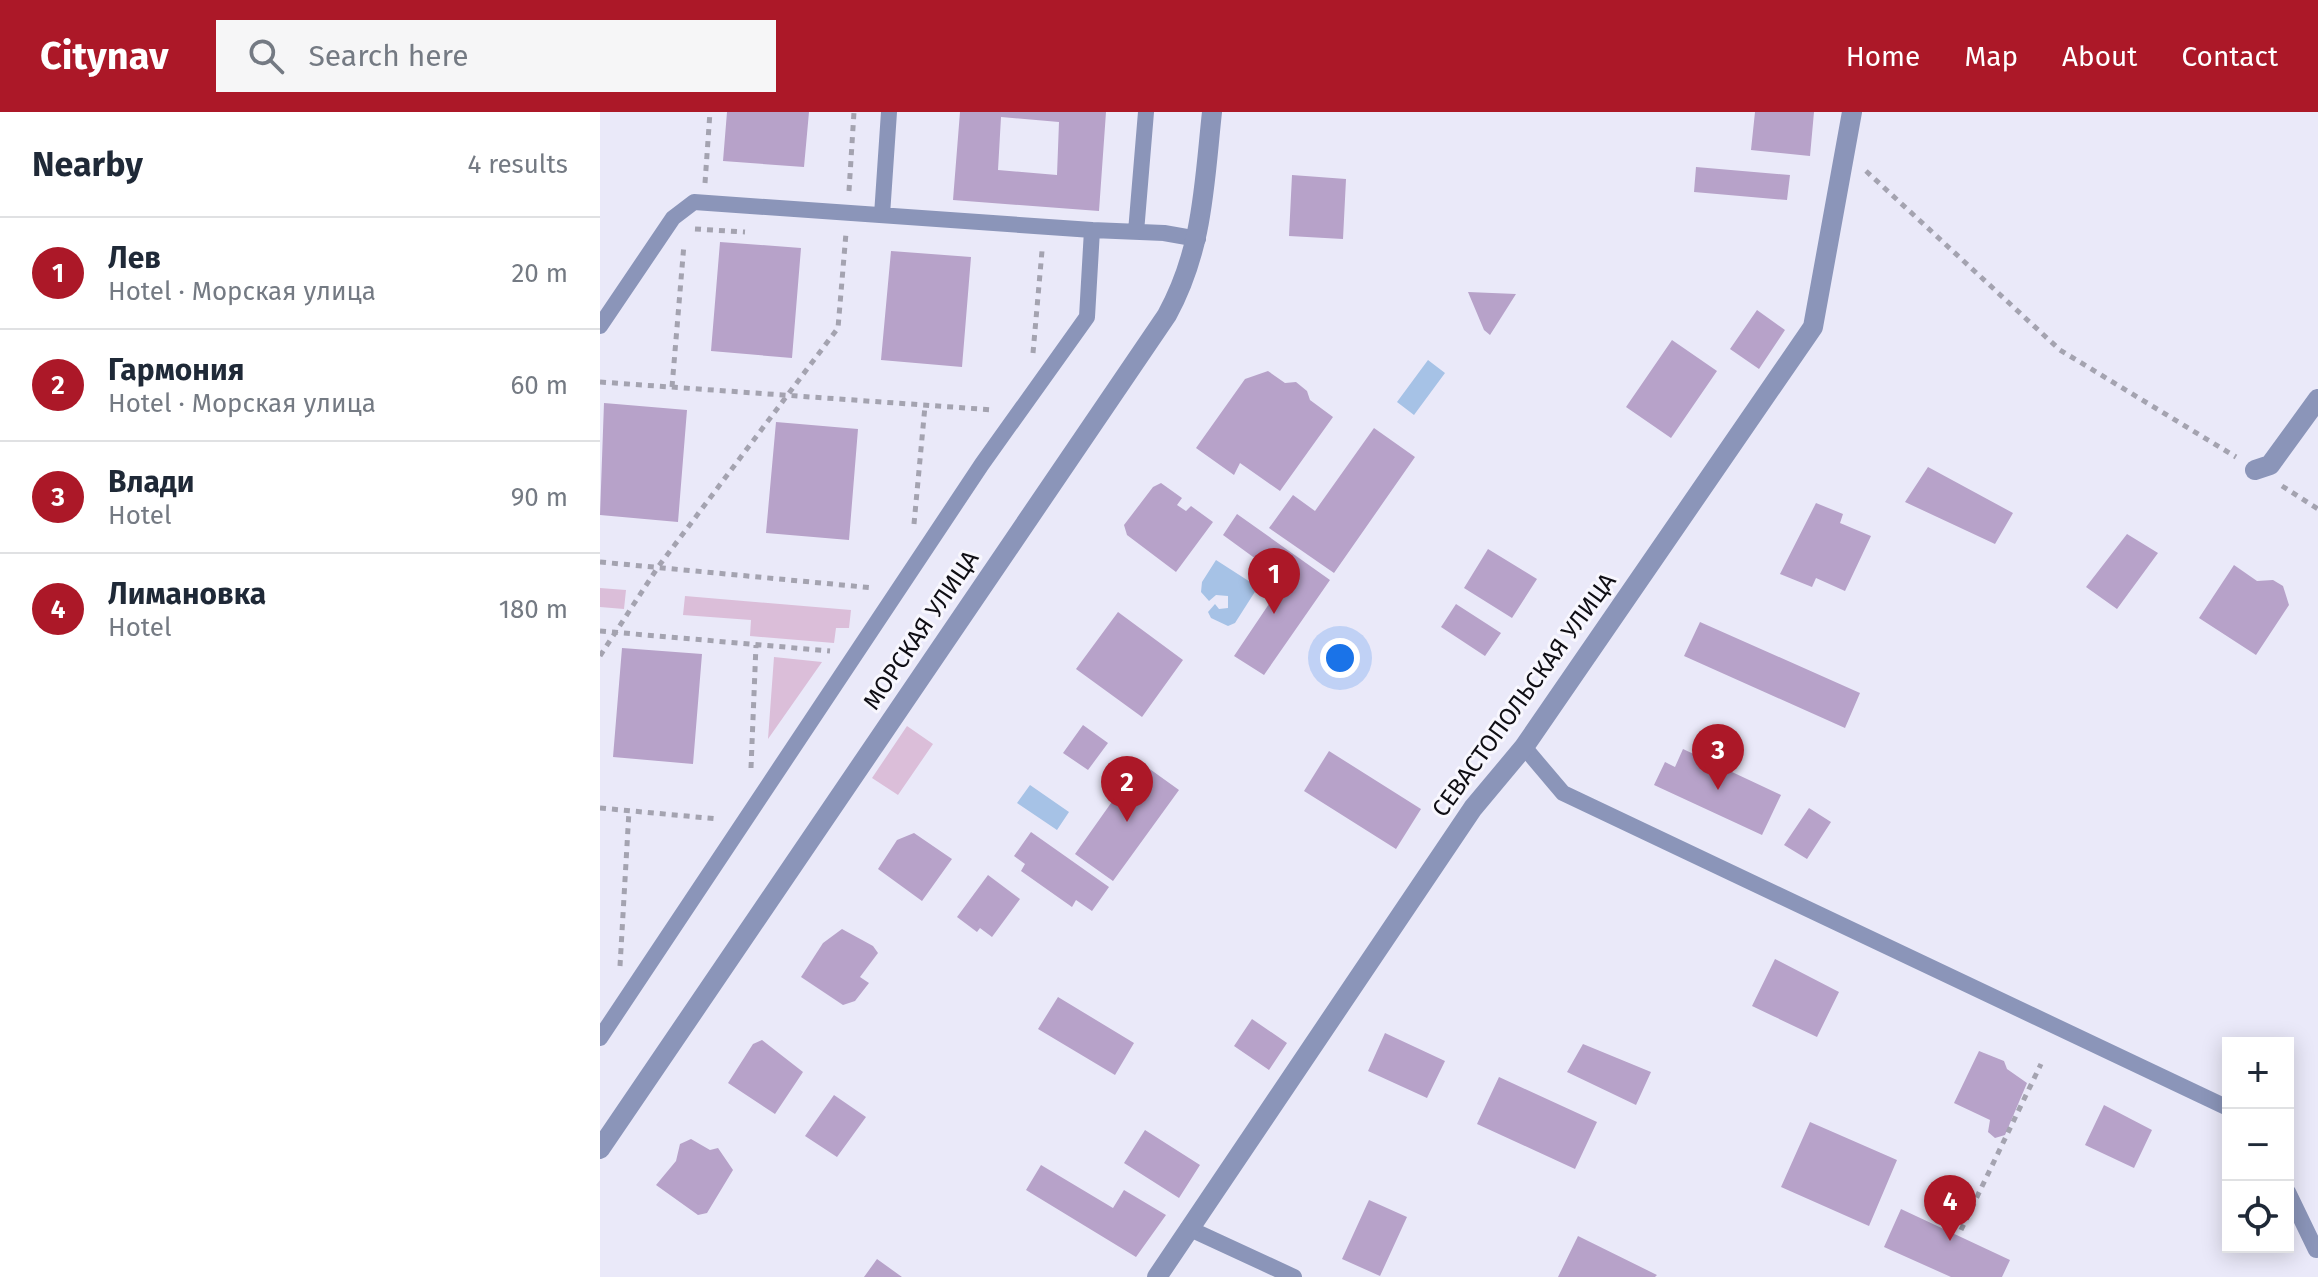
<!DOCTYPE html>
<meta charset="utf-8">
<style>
:root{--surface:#fff;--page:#f6f6f7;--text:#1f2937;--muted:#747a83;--line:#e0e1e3;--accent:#ac1828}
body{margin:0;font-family:"Fira Sans",sans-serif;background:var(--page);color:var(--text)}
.controls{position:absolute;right:24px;bottom:24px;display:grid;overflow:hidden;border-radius:0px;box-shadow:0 4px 20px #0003}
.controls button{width:72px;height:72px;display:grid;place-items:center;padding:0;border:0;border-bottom:2px solid var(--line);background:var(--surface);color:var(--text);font:40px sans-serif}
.you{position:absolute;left:740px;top:546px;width:28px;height:28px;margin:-20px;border:6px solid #fff;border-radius:50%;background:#1a73e8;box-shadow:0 0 0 12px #1a73e833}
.badge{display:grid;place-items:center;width:52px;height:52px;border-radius:50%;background:var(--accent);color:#fff;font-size:26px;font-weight:700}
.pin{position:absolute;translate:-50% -66px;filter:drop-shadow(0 2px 4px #0008)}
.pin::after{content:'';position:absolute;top:42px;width:28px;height:24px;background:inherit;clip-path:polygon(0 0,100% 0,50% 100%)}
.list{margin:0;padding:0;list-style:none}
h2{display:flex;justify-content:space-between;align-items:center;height:104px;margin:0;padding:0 32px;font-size:34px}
h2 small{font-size:26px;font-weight:400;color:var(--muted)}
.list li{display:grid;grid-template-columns:52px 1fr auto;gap:24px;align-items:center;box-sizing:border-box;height:112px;padding:0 32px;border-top:2px solid var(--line)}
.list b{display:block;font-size:30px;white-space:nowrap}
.list p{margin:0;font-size:26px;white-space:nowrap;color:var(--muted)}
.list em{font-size:26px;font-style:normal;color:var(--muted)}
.icon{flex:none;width:44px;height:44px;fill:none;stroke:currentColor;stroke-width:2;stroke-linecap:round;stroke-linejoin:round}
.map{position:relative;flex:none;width:1718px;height:1165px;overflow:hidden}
header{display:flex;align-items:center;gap:48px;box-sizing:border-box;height:112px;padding:0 40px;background:var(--accent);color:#fff}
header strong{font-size:38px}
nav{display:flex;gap:44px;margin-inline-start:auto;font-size:28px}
.search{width:560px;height:72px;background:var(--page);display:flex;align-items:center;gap:20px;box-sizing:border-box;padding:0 28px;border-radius:0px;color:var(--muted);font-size:30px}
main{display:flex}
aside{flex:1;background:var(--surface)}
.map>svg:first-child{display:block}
</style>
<header>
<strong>Citynav</strong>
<div class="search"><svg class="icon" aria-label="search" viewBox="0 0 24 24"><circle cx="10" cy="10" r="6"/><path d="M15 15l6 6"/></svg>Search here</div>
<nav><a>Home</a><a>Map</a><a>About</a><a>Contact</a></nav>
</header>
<main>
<aside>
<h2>Nearby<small>4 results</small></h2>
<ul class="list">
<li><span class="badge">1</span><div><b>Лев</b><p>Hotel · Морская улица</p></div><em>20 m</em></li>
<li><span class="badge">2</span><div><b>Гармония</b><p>Hotel · Морская улица</p></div><em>60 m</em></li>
<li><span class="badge">3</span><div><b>Влади</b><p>Hotel</p></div><em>90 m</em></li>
<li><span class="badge">4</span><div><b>Лимановка</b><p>Hotel</p></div><em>180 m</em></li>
</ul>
</aside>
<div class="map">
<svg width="1718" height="1165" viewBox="0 0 1718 1165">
<rect width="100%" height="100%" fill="#eae9f9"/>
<path fill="#dbbed9" d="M0,476L26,478L24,497L0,495Z
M85,484L251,498L249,516H236L234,531L150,524L151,508L83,503Z
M174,545L222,550L168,627Z
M307,614L333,632L298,683L272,666Z"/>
<path fill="#a6c2e6" d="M828,248L845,261L814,303L797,290Z
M616,448L658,475L635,511L628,514L611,506L608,500L615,492L619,497L628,496V484L616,483L609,489L601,480L602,470Z
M430,673L469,700L457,718L417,691Z"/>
<path fill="#b7a2c9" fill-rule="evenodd" d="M127,0H209L204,55L123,49Z
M360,0H506L499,99L353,88ZM401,5L459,10L457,63L398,58Z
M1155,0H1214L1210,44L1151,38Z
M1096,55L1190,63L1187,88L1094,80Z
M692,63L746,67L743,127L689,124Z
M120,130L201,136L192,246L111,239Z
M291,139L371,145L362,255L281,248Z
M868,180L916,182L890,223L884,218Z
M1157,198L1185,218L1159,257L1130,237Z
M1072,228L1117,259L1071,326L1026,295Z
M668,259L685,271L696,270L707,279L710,288L733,305L680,379L640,351L634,363L596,336L645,267Z
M4,291L87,298L78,410L0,403Z
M176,310L258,317L249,428L166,421Z
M774,316L815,345L734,461L669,416L693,383L715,399Z
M1328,355L1413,401L1395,432L1305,390Z
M561,371L582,386L577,393L586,399L591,394L613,410L576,460L527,423L524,413L553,375Z
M1216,391L1243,402L1240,411L1271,424L1245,479L1216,466L1212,475L1180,462Z
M637,402L730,468L664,563L634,544L673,486L671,458L623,423Z
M1527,422L1558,441L1517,497L1486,475Z
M888,437L937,467L912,506L864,476Z
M1634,453L1657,469L1673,468L1683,474L1689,493L1656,543L1599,506Z
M856,492L901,521L885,544L841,515Z
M518,500L583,548L542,605L476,557Z
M1100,510L1260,581L1245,616L1084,544Z
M22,536L102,542L93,652L13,645Z
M483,613L508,631L488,658L463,641Z
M1083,637L1181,683L1162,723L1054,673L1065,650L1075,655Z
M729,639L821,697L796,737L704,679Z
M540,650L579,678L513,769L475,742Z
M1209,696L1231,710L1207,747L1184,733Z
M431,720L509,775L492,799L476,788L472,795L421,759L425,752L414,744Z
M314,721L352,747L322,789L278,757L297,728Z
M388,763L420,787L392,825L380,816L377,820L357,805Z
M242,817L273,834L278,841L260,865L269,871L255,889L243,893L201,865L223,831Z
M1175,847L1239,880L1217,925L1152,894Z
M458,885L534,931L515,963L438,917Z
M652,907L687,931L669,958L634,934Z
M785,921L845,949L827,986L768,959Z
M162,928L203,960L175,1002L128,971L153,932Z
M983,932L1051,960L1036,993L967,960Z
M1379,939L1404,949L1407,957L1427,971L1405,1023L1395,1026L1388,1020L1390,1008L1354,991Z
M899,965L997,1010L975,1057L877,1012Z
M234,983L266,1005L237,1045L205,1024Z
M1504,993L1552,1018L1534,1056L1485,1033Z
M1210,1010L1297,1048L1269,1114L1181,1075Z
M545,1018L600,1053L579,1086L524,1051Z
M91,1027L110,1038L118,1036L133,1058L107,1101L98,1103L56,1073L76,1049L80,1032Z
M441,1053L513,1096L524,1078L566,1103L536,1145L426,1078Z
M769,1088L807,1105L780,1164L742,1147Z
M1301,1097L1410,1148L1402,1165H1351L1284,1135Z
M978,1124L1057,1163L1055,1165H958Z
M277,1147L302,1165H264Z"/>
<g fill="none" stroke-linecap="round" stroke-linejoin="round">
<path stroke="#a4a3b0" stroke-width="5" stroke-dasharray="6 6" stroke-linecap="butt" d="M1266,59L1460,238L1636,345
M105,71L110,0
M249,79L254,0
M95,117L145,120
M433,241L442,139H439
M0,270L394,298
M72,275L84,132
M1682,374L1718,397
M314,412L325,294
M0,450L274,476
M0,519L230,539
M0,544L58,455L238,216L246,121
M151,656L156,533
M0,696L118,707
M20,854L29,699
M1361,1118L1441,952"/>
<path stroke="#8b95b9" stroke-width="16" d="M282,103L289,0
M492,118L564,121L598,127
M536,120L546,0
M0,214L73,106L94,90L492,118L487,205L382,352L0,926
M924,635L963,681L1628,996
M1688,1080L1716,1138
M588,1116L694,1165"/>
<path stroke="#8b95b9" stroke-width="20" d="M1655,358L1670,353L1718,287
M0,1037L567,203C603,137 604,74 612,0
M557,1165L873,696L924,635L1213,215L1252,0"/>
</g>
<g text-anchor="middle" stroke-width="6" stroke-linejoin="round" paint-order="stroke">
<g font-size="24" fill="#0f0e14" stroke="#f8f7fe">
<text transform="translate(321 518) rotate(-56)" y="8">МОРСКАЯ УЛИЦА</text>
<text transform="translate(924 583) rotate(-54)" y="8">СЕВАСТОПОЛЬСКАЯ УЛИЦА</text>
</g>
</g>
</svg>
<div class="controls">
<button>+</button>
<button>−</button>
<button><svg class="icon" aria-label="locate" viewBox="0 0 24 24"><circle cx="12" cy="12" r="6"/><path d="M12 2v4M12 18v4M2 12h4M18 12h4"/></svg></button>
</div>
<div class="you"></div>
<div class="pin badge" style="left:674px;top:502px">1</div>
<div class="pin badge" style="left:527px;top:710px">2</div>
<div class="pin badge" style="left:1118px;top:678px">3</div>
<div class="pin badge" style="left:1350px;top:1129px">4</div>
</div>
</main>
